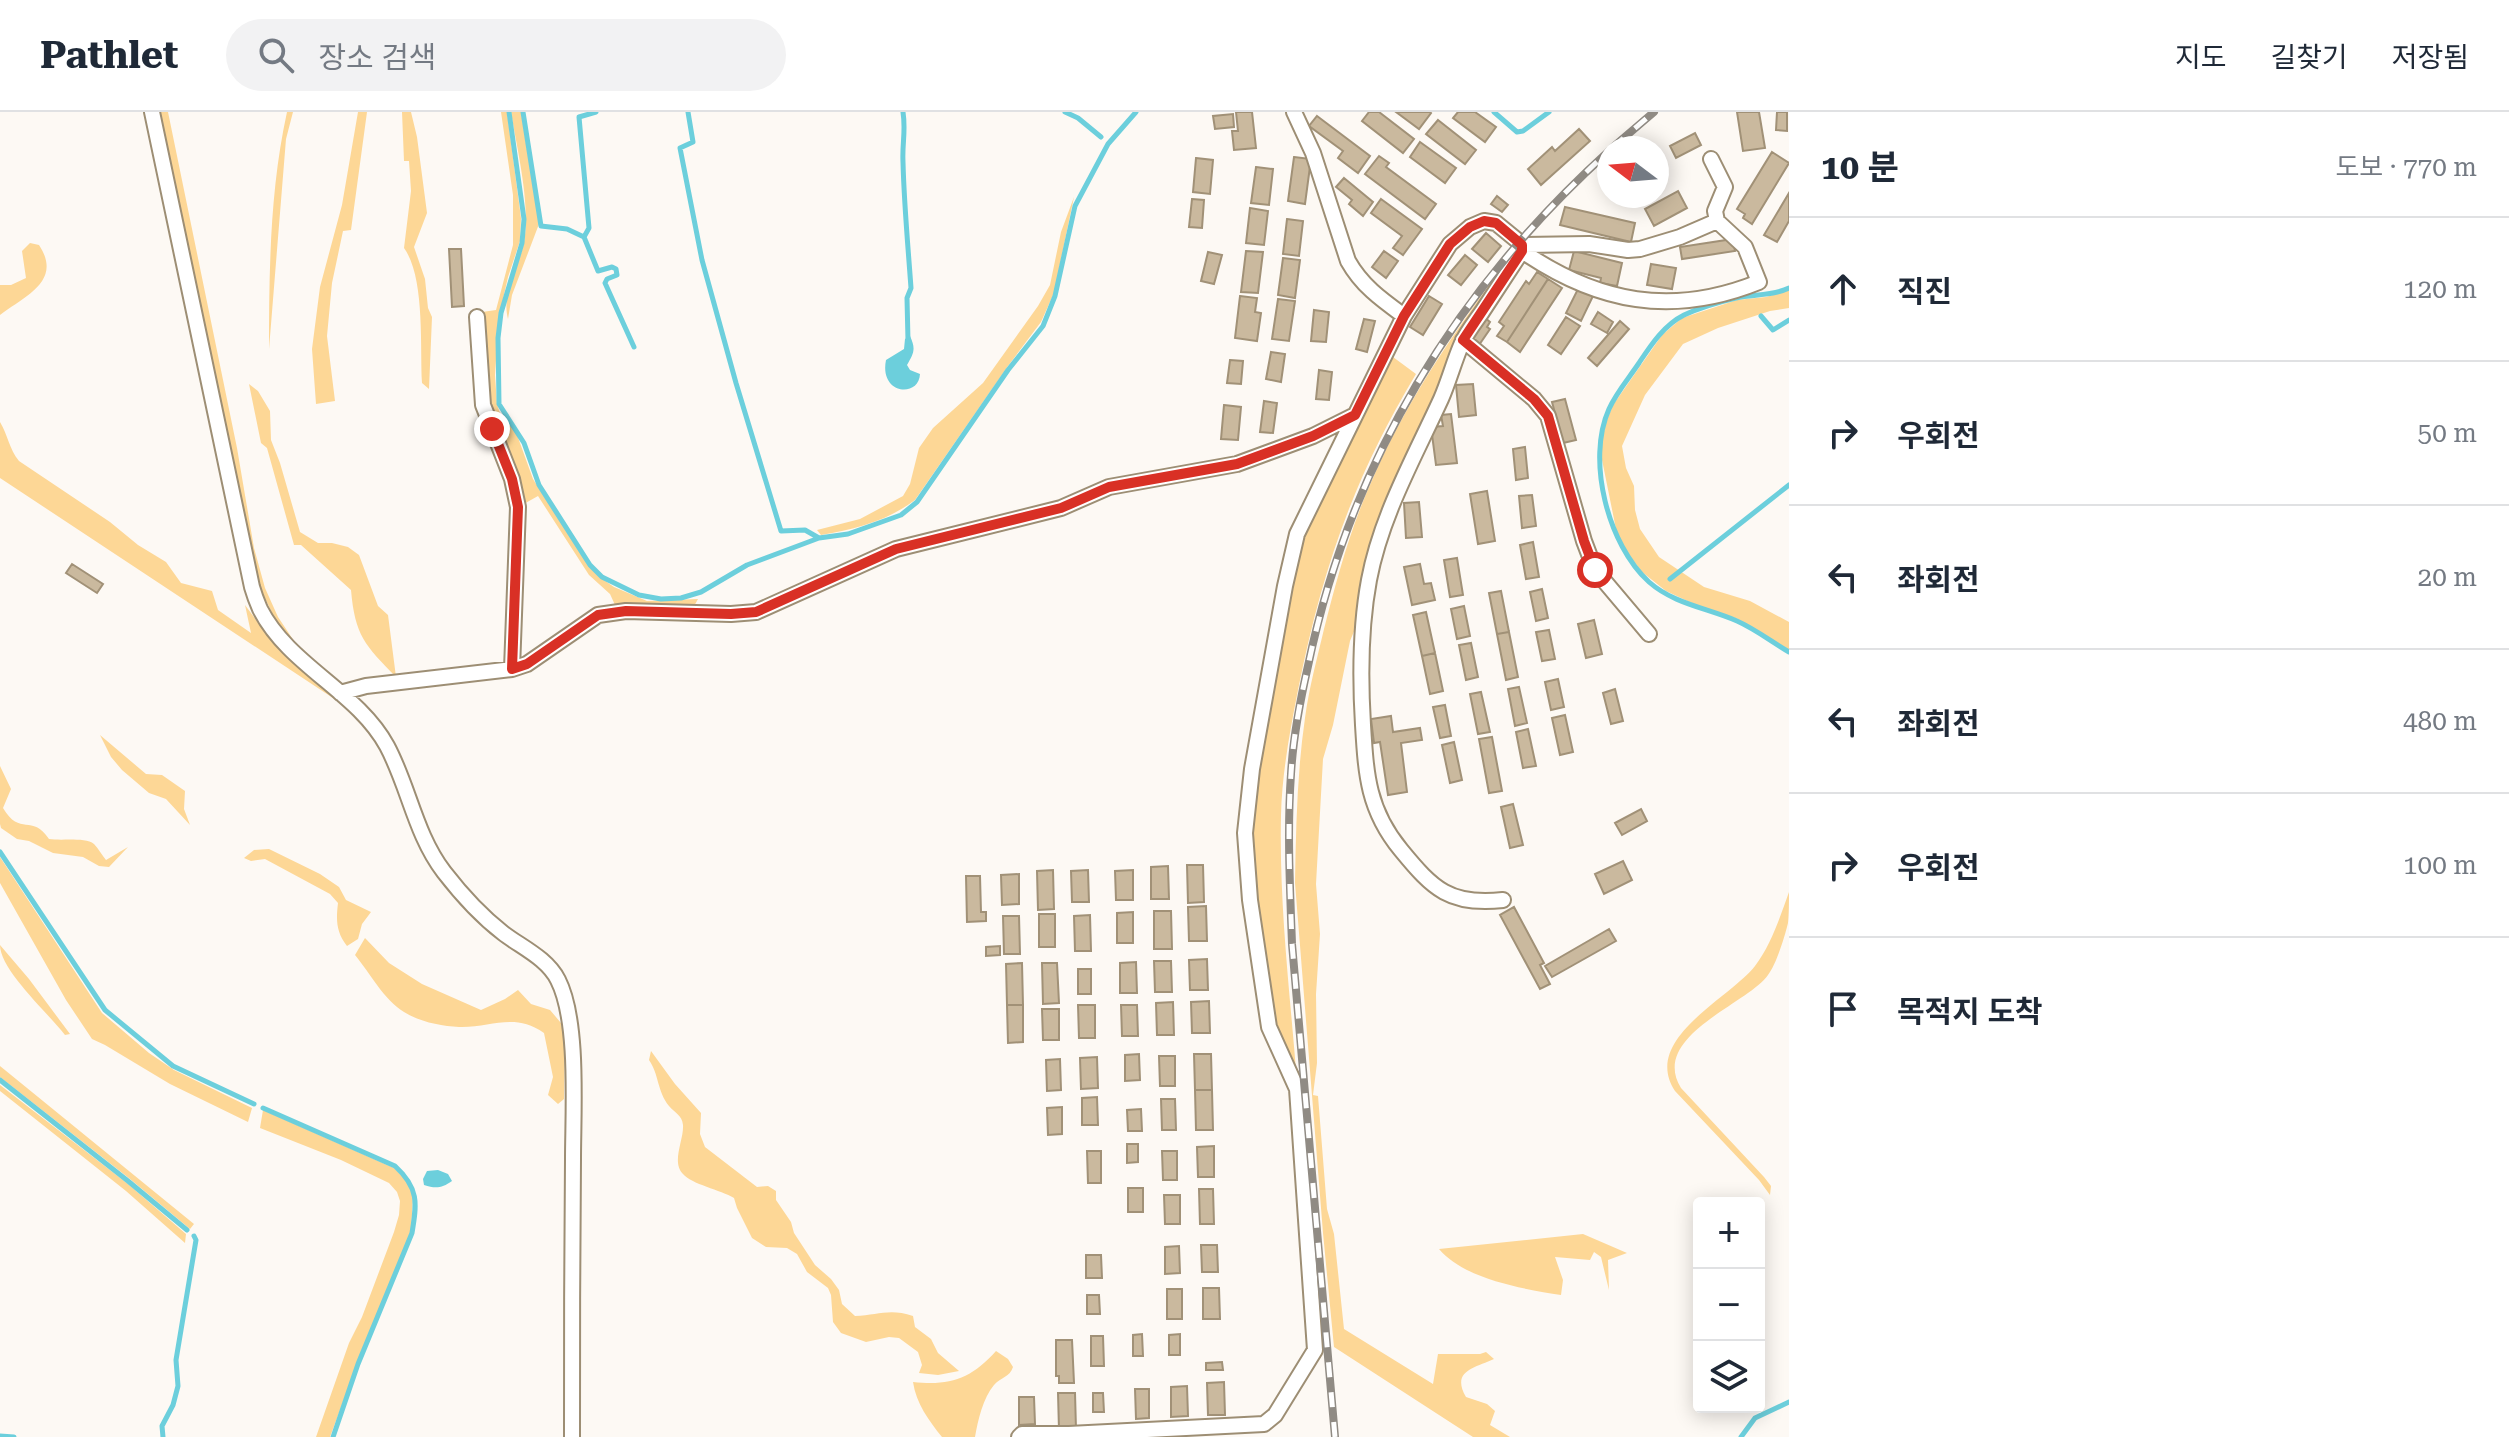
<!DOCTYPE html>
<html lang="ko">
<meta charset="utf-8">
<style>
:root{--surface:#fff;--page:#f2f2f3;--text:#1f2937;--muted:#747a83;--line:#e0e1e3}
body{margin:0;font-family:"Roboto Serif","Noto Sans KR",serif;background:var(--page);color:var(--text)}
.controls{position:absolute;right:24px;bottom:24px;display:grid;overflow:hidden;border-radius:8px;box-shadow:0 4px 20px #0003}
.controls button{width:72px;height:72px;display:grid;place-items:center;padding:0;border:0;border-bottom:2px solid var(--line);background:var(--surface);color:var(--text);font:40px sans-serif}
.compass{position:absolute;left:1597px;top:24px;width:72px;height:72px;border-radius:50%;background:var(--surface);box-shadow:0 4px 20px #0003;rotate:286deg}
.stop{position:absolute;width:24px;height:24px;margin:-18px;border:6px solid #d93025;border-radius:50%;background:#fff}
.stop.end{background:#d93025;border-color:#fff;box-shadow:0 2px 8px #0008}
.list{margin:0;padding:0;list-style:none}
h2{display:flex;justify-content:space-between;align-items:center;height:104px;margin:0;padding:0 32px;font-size:34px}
h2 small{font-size:26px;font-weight:400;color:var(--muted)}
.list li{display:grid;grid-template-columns:52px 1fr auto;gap:24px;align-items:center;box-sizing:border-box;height:144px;padding:0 32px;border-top:2px solid var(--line)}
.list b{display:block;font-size:30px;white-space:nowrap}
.list em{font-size:26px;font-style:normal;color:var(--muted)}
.icon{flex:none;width:44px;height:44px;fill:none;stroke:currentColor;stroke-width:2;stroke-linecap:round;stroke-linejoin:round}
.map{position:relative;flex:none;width:1789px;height:1325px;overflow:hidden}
header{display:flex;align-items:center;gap:48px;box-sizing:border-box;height:112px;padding:0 40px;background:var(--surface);border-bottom:2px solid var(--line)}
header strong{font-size:38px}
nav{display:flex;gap:44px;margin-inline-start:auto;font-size:28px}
.search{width:560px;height:72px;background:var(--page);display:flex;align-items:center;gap:20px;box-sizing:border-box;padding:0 28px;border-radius:44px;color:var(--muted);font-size:30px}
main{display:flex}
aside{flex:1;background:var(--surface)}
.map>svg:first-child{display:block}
</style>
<header>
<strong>Pathlet</strong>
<div class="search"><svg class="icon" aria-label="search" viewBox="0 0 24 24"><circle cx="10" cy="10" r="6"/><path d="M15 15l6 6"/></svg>장소 검색</div>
<nav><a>지도</a><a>길찾기</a><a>저장됨</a></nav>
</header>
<main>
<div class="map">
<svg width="1789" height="1325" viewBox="0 0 1789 1325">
<rect width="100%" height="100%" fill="#fdf9f4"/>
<path fill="#fdd796" d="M159,0H168L237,336L254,436L265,476L278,505L296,532L277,511L259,474Z
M287,0H293L286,27L269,237C269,159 270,77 287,0Z
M358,0H367L351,118L343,119L332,171L327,224L335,289L316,292L312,237L320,175L342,93Z
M402,0H411L417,25L427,101L414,135L425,167L428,196L432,205L429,277L422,271C420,233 425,165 404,136L411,79L409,49H404Z
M501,0H507L521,106L520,129L508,165L499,205L495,263L497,292L500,301L516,320L533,367L589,454L601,466L614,475L647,489L698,487L692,498L627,492L615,493L610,482L589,463L538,384L522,393L488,286L482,200L496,198L513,133V83Z
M511,0H521L539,112L512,183L508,207C501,180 519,156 524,130C531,93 517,37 511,0Z
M1074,85L1054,181L1041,210L1008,254L915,388C887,409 856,417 821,423L817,418L860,407L903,384L910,372L919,336L933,316L983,271L1038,194L1050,173L1061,120Z
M30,131L39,133C63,169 25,184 0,203V173H11L26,166L22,139Z
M1507,149L1409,340L1360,505L1350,529L1333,613L1323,647L1316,772L1320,822L1316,882L1317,951L1313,983L1318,984L1327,1097L1334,1122L1344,1217L1433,1272L1438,1242H1480L1486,1240L1494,1247C1474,1256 1451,1259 1466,1285L1487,1292L1495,1299L1490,1313L1510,1325H1473L1334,1235L1323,1121L1295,771C1296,716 1297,661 1305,606C1309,576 1317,547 1324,517C1337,466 1351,414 1373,366C1407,288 1456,217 1507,149Z
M1789,178V196L1770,199L1718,216L1683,232L1645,283L1622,334L1626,356L1634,374L1635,398L1640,417L1659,445L1704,475L1750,489L1789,510V538L1738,507L1696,493L1666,479L1642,460L1623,435L1617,422L1600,338L1606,310L1613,293L1662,223L1682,206L1737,188L1766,185Z
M1393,245L1416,262C1353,367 1322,458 1298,578C1290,619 1282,661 1281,703C1279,792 1290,881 1297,970L1272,914L1249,720L1255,656L1300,422L1359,304Z
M249,272L258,279L270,299L271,328L280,351L300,420L318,431H332L348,435L359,443L378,494L388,503L396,565C365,533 355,524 351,478L301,433H294L267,336L261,331Z
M0,310C8,323 9,337 19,349L110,410L138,433L166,450L181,471L212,479L218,498L251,521L245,493L268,524L342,592L0,366Z
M100,623L146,662L162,663L185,679L184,697L190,713L166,687L149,681L122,658L111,645Z
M0,654L11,677L3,696C20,725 32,701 49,727C62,729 85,725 94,732C98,736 102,743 106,748L128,735L109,755L99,754L83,745L53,741L29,729L17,727L1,716L0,712Z
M269,737L320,762L339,775L346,788L371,800L362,812L358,827L347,834C336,820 336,808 338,791L330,782L265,747L251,749L244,746L254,738Z
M0,745L102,901L149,941L174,958L252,996L248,1010L170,972L105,933L92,927L66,888L0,771Z
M1789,780C1789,790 1789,802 1788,811C1785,824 1776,853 1768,863C1748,892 1649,924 1681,976L1764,1065L1771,1074L1770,1083L1759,1068L1675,979C1641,927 1729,887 1755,854C1771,833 1780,805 1789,780Z
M365,826L389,851L422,872L481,898L505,887L518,878L531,892L550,898L561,911L565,932L564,987L558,992L548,983L553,965L544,921C514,900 491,916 459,915C441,914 420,910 404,900C384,888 370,861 355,843Z
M0,833L29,867L70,922L65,923C48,901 0,858 0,833Z
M651,939L675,972L701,1001L700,1022L705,1035L757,1075L768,1074L776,1079V1088L791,1110L794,1121L815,1153L831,1167L839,1178L842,1192L855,1204C878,1203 890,1196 913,1204L915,1215L931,1227L938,1241L959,1259L938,1263L919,1261L922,1253L918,1240L899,1226L889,1225L866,1230L841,1221L833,1210L831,1183L828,1176L807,1160L797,1142L787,1136L766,1135L752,1126L737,1096L734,1086C721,1078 691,1072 683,1062C671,1050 684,1028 683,1013C682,1003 675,1001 669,994C657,979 659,962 649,948Z
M0,954L194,1112L190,1117L130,1067L0,965Z
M0,973L128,1072L186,1122L185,1131L126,1079L0,979Z
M263,998L394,1056L409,1071L413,1083L411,1122L357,1252L330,1325H316L349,1231L362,1205L394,1120L399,1103L400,1089L397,1080L389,1071L341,1048L260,1016Z
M1583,1122L1627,1141L1608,1148L1609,1178L1601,1145L1594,1140L1590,1148L1555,1145L1563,1168L1561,1183C1523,1177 1464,1167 1439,1137Z
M996,1239L1008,1247L1013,1255C1010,1265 1001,1265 994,1273C983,1286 978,1308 975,1325H942C929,1309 916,1291 913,1270C950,1274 971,1267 996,1239Z"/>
<path fill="#6ccfdc" d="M910,224C916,237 914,241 907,253L910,258L920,262C919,286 879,283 886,248L904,237L905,227Z
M438,1058L448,1062L452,1069C442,1076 436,1077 424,1073L423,1067L427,1059Z"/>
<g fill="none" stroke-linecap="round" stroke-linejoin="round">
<path stroke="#6ccfdc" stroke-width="5" d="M509,0L524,107L522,131L501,201L498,226L499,292L524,331L539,373L590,453L602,465L639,483L661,487L681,486L701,480L747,453L819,426L848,422L901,403L917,390L1008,258L1043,214L1055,184L1075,94L1108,32L1136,0
M523,0L541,114L567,117L584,125L589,116L579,5L596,0
M688,0L693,30L680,36L702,148L736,271L781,419L805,418L819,426
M903,0C906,19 902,31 903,50C904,92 908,134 911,176L907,186L908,229
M1065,0L1078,6L1101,25
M1494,0L1517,20L1523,19L1549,0
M584,125L598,159L612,155L616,157L617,163L607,167L605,171L634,235
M1789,176C1773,184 1753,182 1736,186C1719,190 1699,196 1684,203C1664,213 1651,233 1639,251C1629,266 1616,281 1609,297C1586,348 1608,433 1649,470C1674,492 1707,496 1737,509C1755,517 1772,530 1789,540
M1761,204L1773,218L1789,208
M1670,467L1789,373
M0,740L105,898L173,954L254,992
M0,968L128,1069L187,1118
M263,996L395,1054C419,1076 417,1091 412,1121L358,1252L333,1325
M0,1324L14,1325
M163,1325L162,1314L173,1293L178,1274L176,1248L196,1128L194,1124
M1741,1325L1755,1306L1789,1290"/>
</g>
<path fill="#cab99e" stroke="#a19177" stroke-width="2" d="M1236,0H1252L1256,36L1234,38L1232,19H1238Z
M1369,0H1379L1414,27L1403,41L1362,9Z
M1396,0H1430L1431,1L1419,17Z
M1458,0H1475L1496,15L1485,30L1453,6Z
M1737,0H1759L1765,36L1743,39Z
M1777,0H1787V19L1776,18Z
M1233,2L1234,15L1215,17L1213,4Z
M1317,4L1370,44L1358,61L1338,46L1343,39L1309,14Z
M1438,8L1476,38L1465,52L1426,22Z
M1579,17L1590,29L1541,73L1528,57L1552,35L1555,39Z
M1695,21L1701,33L1676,46L1670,34Z
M1420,30L1456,56L1445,71L1410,45Z
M1772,40L1789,51L1752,112L1743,106L1745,102L1737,97Z
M1379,44L1389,51L1386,55L1436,92L1425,107L1365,62Z
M1294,45L1311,47L1305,92L1288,89Z
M1196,46L1213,48L1210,82L1193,80Z
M1256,55L1273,57L1269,93L1251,91Z
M1344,66L1373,90L1363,104L1349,92L1352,88L1336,75Z
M1678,79L1687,96L1654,114L1645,97Z
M1789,81V109L1777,130L1764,123Z
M1497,84L1508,93L1502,100L1491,92Z
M1192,87L1204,88L1202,116L1189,115Z
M1381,87L1422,117L1403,143L1393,136L1402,124L1371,101Z
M1565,95L1635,111L1631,130L1560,113Z
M1250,96L1268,99L1264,133L1246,131Z
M1287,107L1303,109L1299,144L1283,142Z
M1486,121L1501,134L1488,150L1472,137Z
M1733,127L1735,139L1682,147L1680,135Z
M449,137H461L464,194L452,195Z
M1246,139L1263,140L1258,181L1241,180Z
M1384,139L1398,149L1386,166L1372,155Z
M1574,139L1622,151L1617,174L1600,171L1601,166L1569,158Z
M1208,140L1222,143L1214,172L1201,169Z
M1465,143L1477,153L1461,173L1448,163Z
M1283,146L1300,148L1295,186L1278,183Z
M1651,152L1676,156L1672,177L1647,173Z
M1537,160L1548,167L1507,230L1497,224L1504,214L1499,210L1526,169L1529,172Z
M1548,167L1562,176L1520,240L1507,230Z
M1578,177L1593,184L1581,209L1566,201Z
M1240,184L1257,186L1255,200L1261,201L1257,229L1235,226Z
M1429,184L1442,192L1423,223L1410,215Z
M1278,187L1295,189L1289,229L1272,227Z
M1314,198L1329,200L1326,230L1311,229Z
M1598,200L1613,210L1607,221L1591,212Z
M1484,205L1490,210L1487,215L1490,217L1479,233L1470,226Z
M1566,205L1580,214L1561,242L1548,233Z
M1364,207L1375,209L1367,240L1356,237Z
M1620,209L1629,217L1597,254L1588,246Z
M1271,240L1285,242L1281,270L1266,267Z
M1230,248L1243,249L1241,272L1227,271Z
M1319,258L1332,260L1329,288L1316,287Z
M1473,272L1476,303L1459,305L1456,273Z
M1565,287L1576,328L1563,331L1552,290Z
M1264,289L1277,291L1273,321L1260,320Z
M1224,293L1241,295L1238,328L1221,327Z
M1451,302L1457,351L1436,353L1431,315L1443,314L1441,303Z
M1525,335L1528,366L1516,368L1513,337Z
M1487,379L1495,429L1478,432L1470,382Z
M1532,383L1536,414L1522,416L1519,384Z
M1419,390L1422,425L1406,426L1404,391Z
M1533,430L1539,465L1526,467L1520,433Z
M1457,446L1463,483L1450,485L1444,448Z
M72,452L103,472L97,481L66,461Z
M1420,452L1424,472L1431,471L1435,488L1412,493L1404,455Z
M1542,477L1548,506L1536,509L1530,480Z
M1501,479L1509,520L1497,522L1489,481Z
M1464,494L1470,524L1457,527L1451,497Z
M1426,500L1435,541L1422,544L1413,503Z
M1594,508L1602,542L1586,546L1578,512Z
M1549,518L1555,547L1542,549L1536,520Z
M1509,520L1518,565L1506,568L1497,522Z
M1471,531L1478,565L1466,568L1459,533Z
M1435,541L1443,579L1430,582L1422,544Z
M1558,567L1564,595L1551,598L1545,570Z
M1519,575L1527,611L1515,614L1508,577Z
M1615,577L1623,609L1611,612L1603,581Z
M1481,580L1490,620L1478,622L1470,582Z
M1445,593L1451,624L1440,626L1433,595Z
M1565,603L1573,640L1560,643L1552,606Z
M1391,604L1393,620L1420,616L1422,628L1401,631L1407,680L1388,683L1380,630L1374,631L1371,607Z
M1528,617L1536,654L1523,656L1516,620Z
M1492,625L1502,679L1489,681L1479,627Z
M1454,630L1462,668L1450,671L1442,633Z
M1513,692L1523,733L1510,736L1501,695Z
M1641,697L1647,709L1622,723L1615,711Z
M1623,749L1632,768L1604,782L1595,762Z
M1187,753H1203L1204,790L1188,791Z
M1168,754L1169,787H1151V755Z
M1053,758L1054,797L1038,798L1037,759Z
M1088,758L1089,790H1072L1071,759Z
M1133,758V788H1116L1115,759Z
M1019,762V792L1002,793L1001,763Z
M966,764H980L981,800H986V809L967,810Z
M1206,794L1207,829H1189L1188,795Z
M1514,795L1544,851L1540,853L1550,872L1540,877L1500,803Z
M1154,799H1171L1172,837H1154Z
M1133,800V831H1117V801Z
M1039,802H1055V835H1039Z
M1090,803L1091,839H1075L1074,804Z
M1003,804H1019L1020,842H1004Z
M1609,817L1616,829L1552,865L1545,854Z
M1000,834V843L986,844V835Z
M1207,847L1208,878H1190L1189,848Z
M1154,849H1171L1172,880H1155Z
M1136,850L1137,881H1120V851Z
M1022,851L1023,893H1007L1006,852Z
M1042,851H1057L1059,891L1043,892Z
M1078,857H1091V882H1078Z
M1209,889L1210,921H1192L1191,890Z
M1173,890L1174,923H1157L1156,891Z
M1007,893H1023V930L1008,931Z
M1078,893H1095V926H1079Z
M1121,893H1137L1138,924H1122Z
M1042,897H1059V928H1043Z
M1139,942L1140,968L1125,969V943Z
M1194,942H1211L1212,978H1195Z
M1159,944H1175V974H1160Z
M1097,945L1098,976L1081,977L1080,946Z
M1060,947L1061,978L1047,979L1046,948Z
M1195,978H1212L1213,1018H1196Z
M1097,985L1098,1013H1082V986Z
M1161,987H1175L1176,1018H1162Z
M1062,995V1022L1048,1023L1047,996Z
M1141,997L1142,1019H1128L1127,998Z
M1127,1032H1138V1050L1127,1051Z
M1214,1034V1065H1198L1197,1035Z
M1087,1039H1101V1071H1088Z
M1162,1039H1177V1068H1163Z
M1128,1076H1143V1100H1128Z
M1199,1077H1213L1214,1112H1200Z
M1164,1083H1180V1112H1165Z
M1201,1133H1217L1218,1160H1202Z
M1179,1134L1180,1161L1165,1162V1135Z
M1086,1143H1101L1102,1166H1086Z
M1203,1176H1219L1220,1207H1203Z
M1167,1177H1182V1207H1167Z
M1087,1183H1099L1100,1202H1087Z
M1142,1222L1143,1244H1133V1223Z
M1180,1222V1243H1169V1223Z
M1091,1224H1103L1104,1254H1091Z
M1056,1228H1072L1074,1271H1059V1264H1056Z
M1222,1250L1223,1258H1206V1251Z
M1224,1270L1225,1303H1208L1207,1271Z
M1187,1274L1188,1304L1171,1305V1275Z
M1135,1277H1149V1306L1136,1307Z
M1058,1281H1075L1076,1317L1059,1318Z
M1093,1281H1103L1104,1300H1093Z
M1019,1285H1034L1035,1312L1019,1313Z"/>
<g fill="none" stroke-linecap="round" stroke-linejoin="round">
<g stroke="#9d8e74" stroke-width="18">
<path id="street" d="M152,0L252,475C254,482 257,490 260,497C289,554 357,579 387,634C409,675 415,722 444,760C461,782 481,804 503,821C521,835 547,846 558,868C579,909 573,999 573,1047C572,1140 572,1232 572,1325
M1294,0L1313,41L1348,149C1362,174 1382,188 1404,204
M1522,133L1589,132L1628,138L1640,137L1680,125L1717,109
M1522,139C1598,191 1672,205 1759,170L1745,135L1717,109L1715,99L1725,75L1711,47
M477,205L483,293L512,367L518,395L512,557
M1463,228L1534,287L1548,304L1584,429L1595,458L1649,522
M340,581L366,574L512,557L527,552L598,503L626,499L731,502L756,500L896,437L1061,396L1109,375L1237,352L1313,324L1355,303
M1019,1325L1022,1322H1069L1264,1312L1275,1303L1315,1238L1297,977L1269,915L1250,788L1245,721L1252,657L1285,474L1297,422L1404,204L1450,132L1470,115L1484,109L1496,111L1518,129L1522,139C1509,159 1495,180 1482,200C1475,210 1467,220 1462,231C1454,249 1449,269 1441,287C1414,346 1381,404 1369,468C1360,516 1360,564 1363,613C1366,663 1368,698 1401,738C1433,777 1450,794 1503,788"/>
</g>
<use href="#street" stroke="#fff" stroke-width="14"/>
<g stroke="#908b84" stroke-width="8">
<path id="rail" d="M1612,36L1654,0
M1335,1325L1292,832C1290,776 1287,718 1291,662C1293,626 1300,589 1308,554C1350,351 1456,177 1609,39"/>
</g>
<use href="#rail" stroke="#fff" stroke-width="5" stroke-dasharray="15" stroke-linecap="butt"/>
</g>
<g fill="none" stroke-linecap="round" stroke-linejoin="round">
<path stroke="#d93025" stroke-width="10" d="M492,317L512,367L518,395L512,557L527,552L598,503L626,499L731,502L756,500L896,437L1061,396L1109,375L1237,352L1313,324L1355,303L1404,204L1450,132L1470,115L1484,109L1496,111L1522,133V139L1463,228L1534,287L1548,304L1584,429L1595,458"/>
</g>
</svg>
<div class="controls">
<button>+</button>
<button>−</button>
<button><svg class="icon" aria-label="layers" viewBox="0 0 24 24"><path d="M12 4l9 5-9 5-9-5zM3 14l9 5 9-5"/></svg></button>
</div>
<svg class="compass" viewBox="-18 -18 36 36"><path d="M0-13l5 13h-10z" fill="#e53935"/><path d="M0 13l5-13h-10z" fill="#747a83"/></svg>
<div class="stop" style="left:1595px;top:458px"></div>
<div class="stop end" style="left:492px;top:317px"></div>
</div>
<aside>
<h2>10 분<small>도보 · 770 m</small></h2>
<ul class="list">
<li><svg class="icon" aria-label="ahead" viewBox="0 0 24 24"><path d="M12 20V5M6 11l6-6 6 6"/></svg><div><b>직진</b></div><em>120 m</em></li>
<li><svg class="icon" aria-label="right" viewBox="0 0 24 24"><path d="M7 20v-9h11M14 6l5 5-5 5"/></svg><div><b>우회전</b></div><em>50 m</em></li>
<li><svg class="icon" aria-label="left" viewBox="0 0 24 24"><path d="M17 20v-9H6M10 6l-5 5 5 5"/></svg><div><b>좌회전</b></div><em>20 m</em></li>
<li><svg class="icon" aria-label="left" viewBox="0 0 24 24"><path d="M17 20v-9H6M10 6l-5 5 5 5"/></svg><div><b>좌회전</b></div><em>480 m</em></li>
<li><svg class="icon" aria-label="right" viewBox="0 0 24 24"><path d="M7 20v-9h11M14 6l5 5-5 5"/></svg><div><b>우회전</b></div><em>100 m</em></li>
<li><svg class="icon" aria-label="arrive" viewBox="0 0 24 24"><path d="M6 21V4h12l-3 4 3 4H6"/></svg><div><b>목적지 도착</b></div></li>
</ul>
</aside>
</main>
